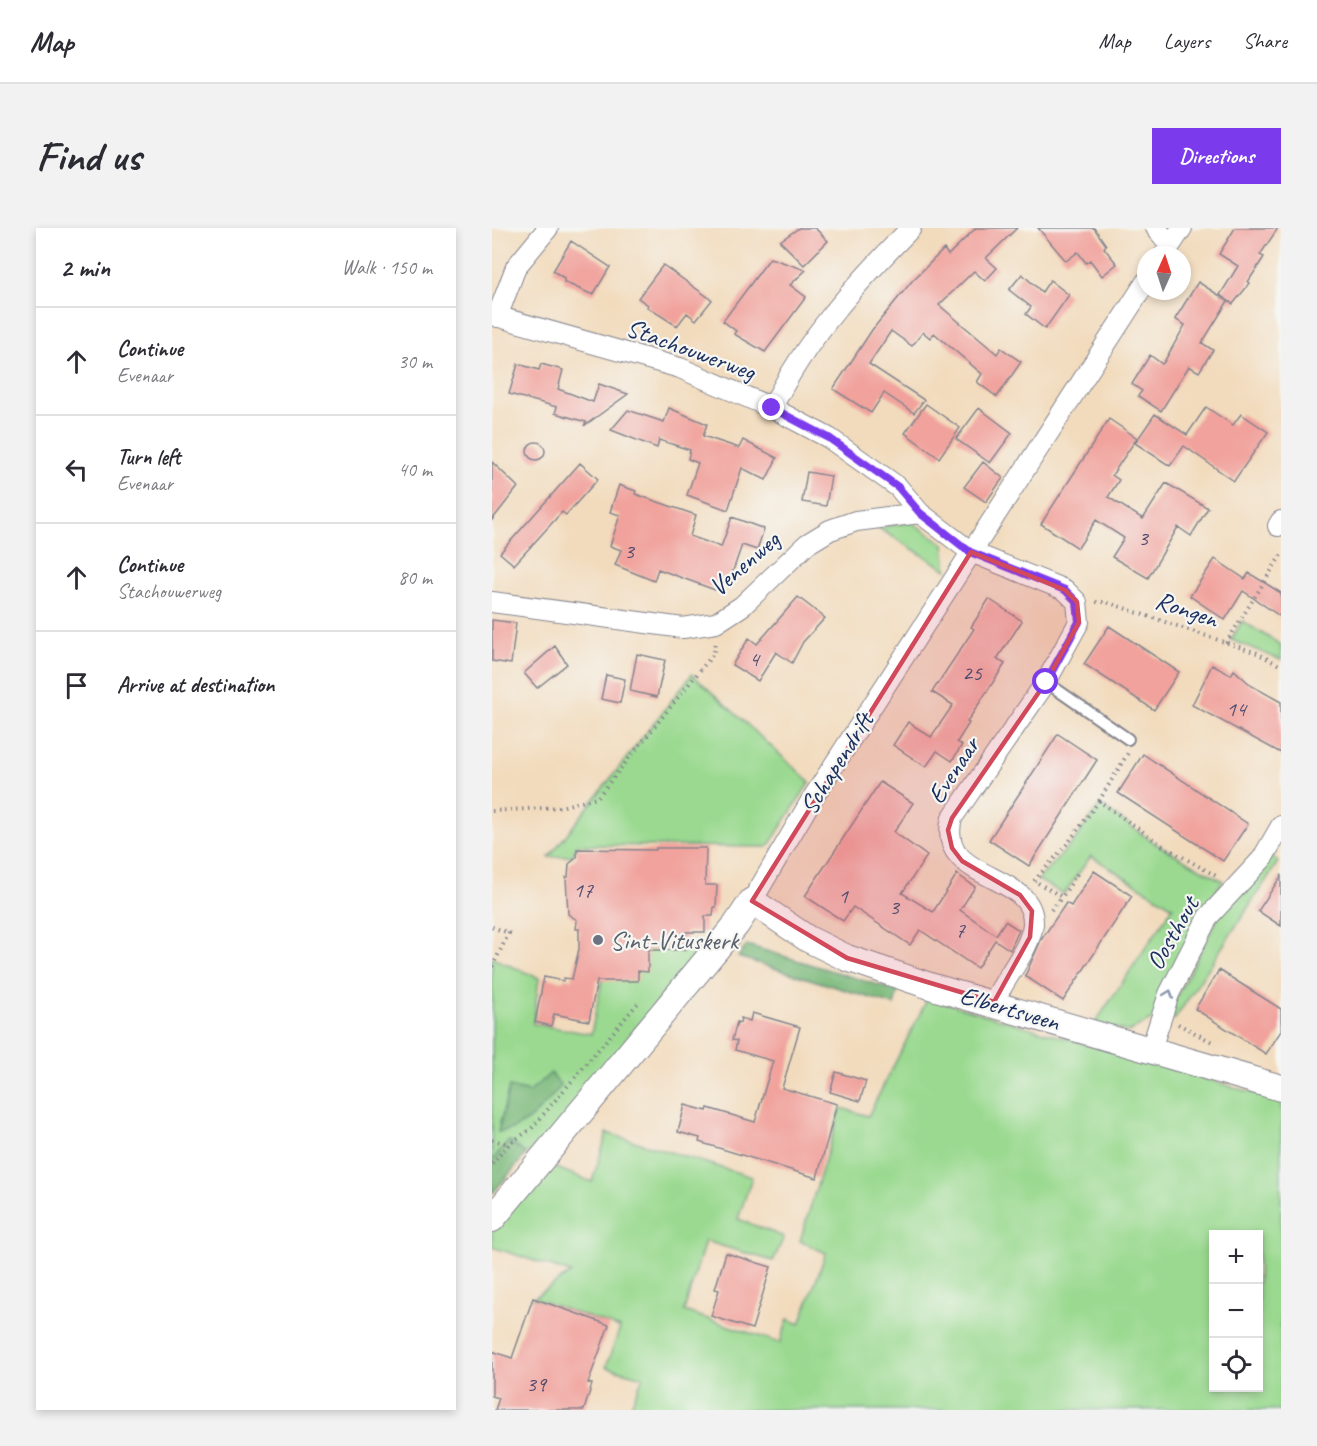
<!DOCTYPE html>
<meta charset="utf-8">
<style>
:root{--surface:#fff;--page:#f2f2f3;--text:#2b2b33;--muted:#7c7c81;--line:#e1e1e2;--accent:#7c3aed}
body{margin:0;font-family:Caveat,sans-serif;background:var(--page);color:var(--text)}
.controls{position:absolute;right:18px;bottom:18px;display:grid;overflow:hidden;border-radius:0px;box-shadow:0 3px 9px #0003}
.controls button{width:54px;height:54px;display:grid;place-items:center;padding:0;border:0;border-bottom:2px solid var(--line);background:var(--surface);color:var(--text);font:30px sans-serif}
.compass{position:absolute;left:645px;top:18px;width:54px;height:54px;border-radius:50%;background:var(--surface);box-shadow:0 3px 9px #0003;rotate:3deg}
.stop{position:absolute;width:18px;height:18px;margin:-14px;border:4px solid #7c3aed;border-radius:50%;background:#fff}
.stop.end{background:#7c3aed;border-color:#fff;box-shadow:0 2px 6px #0008}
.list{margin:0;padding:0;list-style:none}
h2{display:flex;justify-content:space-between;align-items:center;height:78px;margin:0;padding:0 24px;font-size:26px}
h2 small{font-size:20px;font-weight:400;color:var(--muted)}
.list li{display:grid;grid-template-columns:39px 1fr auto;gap:18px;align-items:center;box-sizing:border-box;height:108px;padding:0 24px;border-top:2px solid var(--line)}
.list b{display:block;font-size:22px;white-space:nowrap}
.list p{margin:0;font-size:20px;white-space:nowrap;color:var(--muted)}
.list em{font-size:20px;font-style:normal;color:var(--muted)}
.icon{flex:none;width:33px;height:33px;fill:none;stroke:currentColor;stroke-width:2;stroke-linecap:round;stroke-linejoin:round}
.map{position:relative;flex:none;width:789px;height:1182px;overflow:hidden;border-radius:0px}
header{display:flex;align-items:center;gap:36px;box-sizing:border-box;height:84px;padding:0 30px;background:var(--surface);border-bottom:2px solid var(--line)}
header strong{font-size:28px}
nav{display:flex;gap:33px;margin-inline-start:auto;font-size:21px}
.intro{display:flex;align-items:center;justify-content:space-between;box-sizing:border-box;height:144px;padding:0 36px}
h1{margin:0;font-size:42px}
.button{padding:15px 27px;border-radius:0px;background:var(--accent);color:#fff;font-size:21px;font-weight:700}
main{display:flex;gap:36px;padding:0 36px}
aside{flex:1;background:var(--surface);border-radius:0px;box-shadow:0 3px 9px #0003}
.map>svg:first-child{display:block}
</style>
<header>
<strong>Map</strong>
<nav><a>Map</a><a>Layers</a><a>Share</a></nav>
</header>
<div class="intro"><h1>Find us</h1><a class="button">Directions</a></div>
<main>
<aside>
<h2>2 min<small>Walk · 150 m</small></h2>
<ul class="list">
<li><svg class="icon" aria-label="ahead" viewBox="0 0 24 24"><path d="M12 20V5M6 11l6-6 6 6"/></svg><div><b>Continue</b><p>Evenaar</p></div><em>30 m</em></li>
<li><svg class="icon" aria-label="left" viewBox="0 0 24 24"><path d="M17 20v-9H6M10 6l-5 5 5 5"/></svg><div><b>Turn left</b><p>Evenaar</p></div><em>40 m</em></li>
<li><svg class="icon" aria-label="ahead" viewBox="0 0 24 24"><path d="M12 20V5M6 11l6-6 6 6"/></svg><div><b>Continue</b><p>Stachouwerweg</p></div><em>80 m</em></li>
<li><svg class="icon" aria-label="arrive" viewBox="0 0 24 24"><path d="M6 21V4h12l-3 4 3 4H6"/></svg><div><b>Arrive at destination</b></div></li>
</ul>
</aside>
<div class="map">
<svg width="789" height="1182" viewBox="0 0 789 1182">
<rect width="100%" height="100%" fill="#f6f6f2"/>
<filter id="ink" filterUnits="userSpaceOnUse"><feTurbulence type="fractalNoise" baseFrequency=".0167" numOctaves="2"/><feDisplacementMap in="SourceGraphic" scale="12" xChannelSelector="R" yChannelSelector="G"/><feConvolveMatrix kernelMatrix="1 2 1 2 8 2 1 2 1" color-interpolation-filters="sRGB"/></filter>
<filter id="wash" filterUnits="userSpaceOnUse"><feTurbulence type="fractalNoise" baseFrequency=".008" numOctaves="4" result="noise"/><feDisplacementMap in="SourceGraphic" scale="24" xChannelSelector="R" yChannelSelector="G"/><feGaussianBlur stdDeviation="1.35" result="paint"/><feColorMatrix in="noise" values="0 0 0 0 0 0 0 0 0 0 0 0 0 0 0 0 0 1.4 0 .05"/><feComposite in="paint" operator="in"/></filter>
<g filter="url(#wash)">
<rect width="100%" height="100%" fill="#f2dbbd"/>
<path fill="#9ad98f" stroke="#5a8476" stroke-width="1.5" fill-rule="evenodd" d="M419,294L452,316L455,342L386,300Z
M750,393L789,417V432L739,412Z
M200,446L318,554L276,619L85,617L80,628L57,629Z
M608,577L666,617L731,653L702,698L663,790L636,804L603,795L681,679L599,628L572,666L546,652L582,613Z
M779,627L786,634L683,791L674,789L727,688Z
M158,720L206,723L63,902L34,926L17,913L0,933V730L47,750L41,796L99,806L116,724Z
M436,770L789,873V1182H137L151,1149L114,1139L128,1100L41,1070L79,1045L0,1019V1002L54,936L100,954L115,905L260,949L246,991L292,1009L281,1033L213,1013L192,1083L288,1115L296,1091L308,1096L334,1025L308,1013L349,880L376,888ZM722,1006H766V1160H722Z"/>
<path fill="#7bb97a" stroke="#4b746c" stroke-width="1.5" d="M255,717L406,763L402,777L246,729Z
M59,845L69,858C52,877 34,902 6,904L17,859L37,864Z
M17,913L34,926L0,966V933Z"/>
<g id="blocks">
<path fill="#f1a29c" d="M307,0H323L336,13L312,37L288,13Z
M484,0H525L494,30L505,40L493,53L482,43L447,77L505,126L509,120L529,134L505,169L485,154L490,146L442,105L438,110L431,104L420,118L399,103L377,136L432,172L422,185L392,165L379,185L341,161L380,102L420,53L452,21L456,27Z
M546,0H602L614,17L612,20L625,36L610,48L598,32L594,35L586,24L574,33Z
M743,0H786L768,27L772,29L756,54L758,55L741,76L728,67L746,38L727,26Z
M79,13L118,39L101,67L72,54V50L61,43Z
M278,30L314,42L298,57L314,69L273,124L242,106L244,103L231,93Z
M171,37L220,72L204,92L195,85L185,98L155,79L156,77L146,70Z
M530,46L550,64L558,52L577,67L553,101L534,86L539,79L517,62Z
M706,54L736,73L710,115L721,122L707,144L697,138L669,183L646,168L650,163L640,156L658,127L670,136L672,134L693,97L683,91Z
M26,136L47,142L49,136L71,142L66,161L101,174L107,156L136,166L92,198L94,194L63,185L65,179L17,166Z
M434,176L468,200L447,230L413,205Z
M714,179L741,197L749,186L776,204L742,253L692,218L678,238L643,215L663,186L695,207Z
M177,180L215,196L211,208L247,220L251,212L285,230L274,252L250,240L236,282L195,267L206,235L196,231L198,222L167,212L165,220L119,202L136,182L172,194Z
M487,180L520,205L498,235L464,211Z
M617,191L645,210L620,247L627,252L616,269L651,291L674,255L716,280L699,308L686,299L656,350L620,329L632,310L604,292L586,320L549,296Z
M35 223a9 9 0 1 1 18 0a9 9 0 1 1-18 0Z
M0,234L26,259L0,292Z
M491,234L511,250L494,274L472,259Z
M88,235L106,251L74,287L70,284L22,337L8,325Z
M315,244L339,248L334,278L310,274Z
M127,257L144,263L143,266L204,287L198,308L229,319L240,289L272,301L265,322L250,317L236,357L226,353L223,362L166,341L162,353L123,337L129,322L118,318L128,287L118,284Z
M723,331L753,351L757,345L789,365V389L751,363L733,392L698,368Z
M306,369L333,390L311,414L300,435L284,424L266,453L240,437L257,410L265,416Z
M497,371L530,393L505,431L513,436L475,494L477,495L465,514L470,517L460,533L445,523L434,539L401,517L416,494L439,509L461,477L440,464L482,401L479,399Z
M0,392L24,395L19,436L0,433Z
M617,398L687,444L662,482L592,436Z
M63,418L75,436L45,460L32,445Z
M145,426L173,432L165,469L138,463Z
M720,437L739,447L742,442L760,458L789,474V525L700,477Z
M114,447L133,451L128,475L109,471Z
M566,506L605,532L537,638L497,612Z
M651,526L756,596L731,633L626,565Z
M388,554L421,575L402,604L435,628L410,665L441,684L465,646L483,659L468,682L504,707L513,693L527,702L518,722L503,712L485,740L428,702L418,717L361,679L351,693L313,668Z
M164,620H214L213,657H225L224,679H222L221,688H213V704H194L193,722H156V744L146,743V753H105L97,793L62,786L59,798L43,794L52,749L71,753L72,750L80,751L87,721V701H84L85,692L76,686L74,649H76L77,636L85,629V621L164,622Z
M602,643L640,668L571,773L533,748L549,712L574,675L579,678Z
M789,648V698L766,683Z
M727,742L789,781V803L774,826L703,781Z
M260,785L308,799L290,860L345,876L325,950L207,914L208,910L186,904L193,877L215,883L216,880L263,894L281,833L243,822L245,813L240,812L245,794L248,795L249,790L258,793Z
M344,844L374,853L368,873L338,864Z
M234,1025L279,1039L260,1101L219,1088L227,1062L223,1061Z
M41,1070L117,1097L96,1155L100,1156L92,1182H3L7,1170L0,1168V1123L20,1130Z"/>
</g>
</g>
<g filter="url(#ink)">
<use href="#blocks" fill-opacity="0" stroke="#86858e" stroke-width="1.5"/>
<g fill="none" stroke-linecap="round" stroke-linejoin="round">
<g stroke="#86858e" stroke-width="14">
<path id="service" d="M554,454L636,511"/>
</g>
<g stroke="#86858e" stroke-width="22">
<path id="minor" d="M664,0L678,17
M672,27L690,0
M0,87L188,140L280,180L337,210L406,259L428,285L479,324L573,362L585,374L587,394L554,454L460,590C443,655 543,642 541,696C539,720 511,752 502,774
M5,89L24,39L56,0
M280,180C314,110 365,55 419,0
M786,298L789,293
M0,374L191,400L224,395L250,378L315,316L338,302L364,293L428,285
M260,673L320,571L654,54
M659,821L677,766L716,689L770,631L789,598"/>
</g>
<g stroke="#86858e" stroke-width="28">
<path id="tertiary" d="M0,991L244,697L260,673L316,711L355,730L441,759L789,860"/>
</g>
<path stroke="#86858e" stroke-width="4" stroke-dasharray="1.5 4.5" stroke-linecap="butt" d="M604,374H614L765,425L789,438
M734,415L789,327
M607,573L636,525
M0,583L68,579L105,570L222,425L223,414
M542,653L576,615L607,573L671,618L726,649
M546,655L570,669L587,643
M559,682L570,669
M0,699L17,705L0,739
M686,796L722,815
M0,912L17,916
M0,936L17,916L39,901L146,775"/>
<use href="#service" stroke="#fff" stroke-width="10"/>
<use href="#minor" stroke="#fff" stroke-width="20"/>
<use href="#tertiary" stroke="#fff" stroke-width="26"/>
</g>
<defs><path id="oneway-chevron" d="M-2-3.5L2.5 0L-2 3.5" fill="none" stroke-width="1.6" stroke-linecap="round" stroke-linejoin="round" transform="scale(1.5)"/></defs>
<use stroke="#8d97ae" href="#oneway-chevron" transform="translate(677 766) rotate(-69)"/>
</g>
<g fill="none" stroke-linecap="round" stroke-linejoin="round" filter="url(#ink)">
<path stroke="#7c3aed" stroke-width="8" d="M280,180L337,210L406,259L428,285L478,324L573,362L585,374L587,394L554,454"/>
</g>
<path fill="#d1495b" fill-opacity="0.2" stroke="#d1495b" stroke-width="4.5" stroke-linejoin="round" d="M479,324L573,362L585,374L587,394L554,454L460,590L456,602L460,620L470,633L528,667L540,683L538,709L502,774L355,730L260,673Z"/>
<circle fill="#6b7280" stroke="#f6f6f2" stroke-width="2" cx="106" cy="712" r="6"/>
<g text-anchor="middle" stroke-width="4.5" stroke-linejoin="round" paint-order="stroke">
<g font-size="22" fill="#504c6e">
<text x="651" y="317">3</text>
<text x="137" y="330">3</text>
<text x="262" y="438">4</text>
<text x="480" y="452">25</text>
<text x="744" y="488">14</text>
<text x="91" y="669">17</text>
<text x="351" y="675">1</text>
<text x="402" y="686">3</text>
<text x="468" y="709">7</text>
<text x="44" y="1163">39</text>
</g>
<g font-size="26" fill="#1b2f5e" stroke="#f6f6f2">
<text transform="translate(199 121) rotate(20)" y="9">Stachouwerweg</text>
<text transform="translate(252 335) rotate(-41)" y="9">Venenweg</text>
<text transform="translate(695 381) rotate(19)" y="9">Rongen</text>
<text transform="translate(344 535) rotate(-58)" y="9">Schapendrift</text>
<text transform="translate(461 542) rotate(-57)" y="9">Evenaar</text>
<text transform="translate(680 705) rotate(-60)" y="9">Oosthout</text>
<text transform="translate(518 780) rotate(16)" y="9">Elbertsveen</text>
</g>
<g font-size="26" fill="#5b616d" stroke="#f6f6f2" text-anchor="start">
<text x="118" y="721">Sint-Vituskerk</text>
</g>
</g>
</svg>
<div class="controls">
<button>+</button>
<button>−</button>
<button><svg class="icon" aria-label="locate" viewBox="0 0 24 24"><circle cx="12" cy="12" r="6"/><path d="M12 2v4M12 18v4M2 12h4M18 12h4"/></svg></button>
</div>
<svg class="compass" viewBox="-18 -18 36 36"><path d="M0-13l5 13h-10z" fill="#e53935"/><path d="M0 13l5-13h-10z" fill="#7c7c81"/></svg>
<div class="stop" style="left:554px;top:454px"></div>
<div class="stop end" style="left:280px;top:180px"></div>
</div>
</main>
